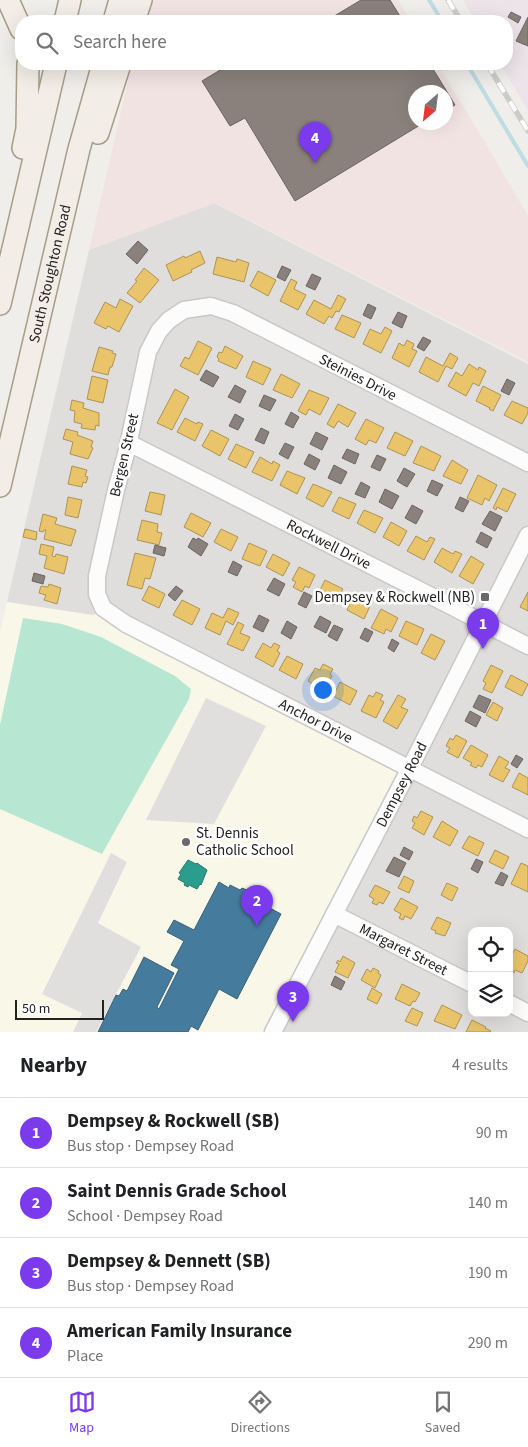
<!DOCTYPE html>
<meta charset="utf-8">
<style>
:root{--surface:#fff;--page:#f6f6f6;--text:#202124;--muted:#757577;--line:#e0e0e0;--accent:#7c3aed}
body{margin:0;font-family:"Source Sans 3",sans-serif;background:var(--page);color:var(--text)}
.controls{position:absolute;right:15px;bottom:15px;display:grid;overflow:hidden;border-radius:10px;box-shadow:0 5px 20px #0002}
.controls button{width:45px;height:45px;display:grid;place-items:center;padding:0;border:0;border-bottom:1px solid var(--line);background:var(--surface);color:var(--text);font:25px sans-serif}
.compass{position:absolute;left:408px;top:85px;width:45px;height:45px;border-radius:50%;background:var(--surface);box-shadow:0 5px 20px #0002;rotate:208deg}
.scale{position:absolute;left:15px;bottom:12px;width:89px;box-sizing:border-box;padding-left:5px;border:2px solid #222;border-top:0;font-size:14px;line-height:18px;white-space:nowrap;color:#222;-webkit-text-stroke:4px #fff;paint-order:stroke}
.you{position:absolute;left:322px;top:689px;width:18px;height:18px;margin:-12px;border:4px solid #fff;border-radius:50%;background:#1a73e8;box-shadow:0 0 0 8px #1a73e833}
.badge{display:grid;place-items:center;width:32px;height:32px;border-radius:50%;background:var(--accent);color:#fff;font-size:16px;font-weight:700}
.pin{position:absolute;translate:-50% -41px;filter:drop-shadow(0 1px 2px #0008)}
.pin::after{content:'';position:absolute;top:26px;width:18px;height:15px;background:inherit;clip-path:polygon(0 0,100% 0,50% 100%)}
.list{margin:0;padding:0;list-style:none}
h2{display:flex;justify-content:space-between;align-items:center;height:65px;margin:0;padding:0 20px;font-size:21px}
h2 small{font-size:16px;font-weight:400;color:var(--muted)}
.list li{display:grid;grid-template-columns:32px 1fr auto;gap:15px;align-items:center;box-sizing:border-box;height:70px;padding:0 20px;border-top:1px solid var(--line)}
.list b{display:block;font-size:19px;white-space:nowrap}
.list p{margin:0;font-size:16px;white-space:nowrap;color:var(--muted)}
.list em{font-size:16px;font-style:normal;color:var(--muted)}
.icon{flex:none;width:28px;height:28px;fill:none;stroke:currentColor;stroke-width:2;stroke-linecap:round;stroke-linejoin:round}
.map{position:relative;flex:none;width:528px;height:1032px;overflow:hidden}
.search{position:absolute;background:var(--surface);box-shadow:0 5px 20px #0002;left:15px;right:15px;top:15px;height:55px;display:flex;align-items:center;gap:12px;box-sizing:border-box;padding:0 18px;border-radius:20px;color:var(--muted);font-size:19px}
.sheet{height:345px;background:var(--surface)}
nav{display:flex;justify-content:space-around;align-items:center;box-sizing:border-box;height:70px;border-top:1px solid var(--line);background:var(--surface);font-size:14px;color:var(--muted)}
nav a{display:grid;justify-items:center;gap:2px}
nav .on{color:var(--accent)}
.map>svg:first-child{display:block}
</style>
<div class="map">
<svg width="528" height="1032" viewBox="0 0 528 1032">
<rect width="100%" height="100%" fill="#f0eeeb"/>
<path fill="#dfdedc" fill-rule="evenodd" d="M214,203L528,364V1032H283L421,765L129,618L113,608L92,615L7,602L89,250ZM472,931H509V1013H472Z"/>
<path fill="#f1e3e1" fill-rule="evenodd" d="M146,0H398L411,21H141Z
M132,64H437L482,137L528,216V362L215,203L89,250ZM416,92H446V122H416Z"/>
<path fill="#ede4e9" d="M463,0H528V111L500,64H507V21H475Z"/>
<path fill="#f8f7e8" d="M7,602L92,615L107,611L409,770L273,1032H0V633Z"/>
<path fill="#b7e6d2" d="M23,618L62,624L101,637L175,676L191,689L189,699L102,854L0,809V725Z"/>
<path fill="#e0dfde" d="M206,698L266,726L214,824L146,820Z
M111,853L127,862L98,923L141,947L96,1032H73L82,1013L42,994Z"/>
<path fill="#e9c46a" stroke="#ad9354" d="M200,251L205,263L191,270L192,272L173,281L166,265L184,256L185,258Z
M217,257L236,262L237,259L249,263L244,282L213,274Z
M144,268L159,280L140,303L127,293L137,281L135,280Z
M258,271L276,280L268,296L250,286Z
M291,279L297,282L294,289L306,295L298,310L280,301Z
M338,295L346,299L339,312L336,311L332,318L329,316L324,324L306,314L314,300L331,309Z
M120,299L133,306L119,332L108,326L106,329L94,323L105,302L116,308Z
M342,315L361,323L354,338L335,329Z
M385,327L392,331L381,353L363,344L370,329L381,334Z
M407,340L414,344L412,349L417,351L409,367L392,358L399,343L404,346Z
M198,341L212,348L198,375L180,366L185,357L189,359Z
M225,346L243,356L236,369L218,361L219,359L217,357L219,352L222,353Z
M99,347L113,351L112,353L116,354L112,367H110L108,375L92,371Z
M450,353L458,358L452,369L446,366L438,382L419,372L426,357L443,366Z
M253,361L271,369L263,385L246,377Z
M469,364L478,370L479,367L486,371L479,386L473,383L466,396L448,386L456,372L462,376Z
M281,374L300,384L292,398L273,390Z
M92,376L108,380L103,403L87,399Z
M483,386L501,395L493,411L489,409L490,408L476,401Z
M175,389L189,397L172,430L157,423Z
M309,390L329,398L320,415L309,409L306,415L298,411Z
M72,400L84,403L83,408L99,413V426L96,425L95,430L81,428L82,424L74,422L75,411L70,410Z
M512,401L528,408V413L522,424L504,415Z
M338,404L356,413L348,427L338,421L334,428L327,424Z
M185,418L197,424L198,422L203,424L195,441L177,432Z
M366,419L384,428L376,443L369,440L366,445L355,439Z
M66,429L78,432L77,435L93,441L91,447L93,448L88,459L70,454L73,442L63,439Z
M211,430L229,439L220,456L202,446Z
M395,432L413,441L405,456L387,448Z
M236,444L254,452L246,468L228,459Z
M421,446L441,456L434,471L413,463Z
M260,457L272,464L273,461L280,465L272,481L252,472Z
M452,460L468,470L461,484L443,476Z
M72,466L87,470L85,476L88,477L86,483L83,482L82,487L68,484Z
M287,471L305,478L297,494L280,485Z
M478,475L497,485L489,501L485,498L482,505L467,498Z
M313,484L332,492L323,507L306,498Z
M503,488L516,494L507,512L497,507L496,510L493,508Z
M150,492L165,495L161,515L145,511Z
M68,497L82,500L78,518L65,515Z
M339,497L356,504L349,519L332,511Z
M364,510L383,518L375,533L357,523Z
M191,513L211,523L203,537L184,527Z
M43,514L57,518L55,524L76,530L71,546L44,539L46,530H44L43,532L39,531Z
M142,520L158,524L157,532L162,533L159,545L137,540Z
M391,522L407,531L399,546L383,537Z
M25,529L37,532L36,540L23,537Z
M221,529L238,537L231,551L214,542Z
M416,536L427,542L430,537L435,539L424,560L407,551Z
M249,543L267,551L260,566L242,559Z
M41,544L54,547L52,556L55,557L56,554L68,557L64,574L44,568L47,556L39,554Z
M442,548L453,554L455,551L462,554L452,573L434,562Z
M135,553L156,558L150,579L145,578L142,589L127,585Z
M273,554L290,563L283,576L266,567Z
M471,556L484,564L473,584L459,576Z
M299,567L315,575L309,588L305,586L302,592L293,587L296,582L292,580Z
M325,580L343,589L334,605L317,596Z
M49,584L61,588L57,604L44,600L46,595L39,593L41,586L48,587Z
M149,586L165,594L159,608L142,600Z
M528,592V611L520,607Z
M354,595L371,604L364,619L347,610Z
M182,600L200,609L192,625L173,615Z
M228,608L239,613L233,625L226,621L220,635L205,628L212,613L223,618Z
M381,609L398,618L391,632L386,629L384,634L371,628Z
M406,621L424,629L417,645L399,636Z
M238,622L244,625L240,633L250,637L243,651L227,644Z
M431,634L445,641L435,660L421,653Z
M263,643L271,648L274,643L280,646L277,651L280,653L273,667L255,657Z
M287,656L303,664L296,679L279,670Z
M323,664L333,669L330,674L332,676L325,689L320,686L319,688L308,681L315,668L320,670Z
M491,665L503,671L492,693L483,689L486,683L483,681Z
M511,675L528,684L522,696L505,687Z
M340,682L357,691L350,705L333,696Z
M376,692L383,695L380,700L384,702L376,718L361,711L369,695L373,697Z
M398,695L406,699L401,707L408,710L397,729L383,721Z
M493,702L503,708L497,721L486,715Z
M456,735L467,741L458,758L447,752L450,748L446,746L450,738L453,740Z
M471,745L488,755L482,767L478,765L476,768L470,765L472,763L463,758Z
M499,756L509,762L505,768L510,770L503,782L489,775Z
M519,773L528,778V795L512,787Z
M421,811L433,817L424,835L412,828L415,823L412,821L414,816L417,818Z
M442,821L458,831L450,846L433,837Z
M469,836L484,843L478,856L462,848Z
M495,850L509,857L503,869L489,862Z
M521,863L528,866V892L511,884Z
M404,876L414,881L409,893L398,888Z
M447,883L458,888L452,901L441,895Z
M375,885L390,892L383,904L379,902L377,905L372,903L374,899L369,896Z
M401,898L418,907L411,919L405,916L403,920L399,918L401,914L394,910Z
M437,917L451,923L445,936L435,933L436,931L431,929Z
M515,949L528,956V961L522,973L515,970L514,973L509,971L511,966L509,965V960Z
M343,956L355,963L348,978L335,972L339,964L336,963L338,960L340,962Z
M373,968L379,971L378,973L381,975L375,988L361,980L367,969L371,972Z
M402,984L420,993L415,1002L413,1001L410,1006L395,999Z
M372,988L382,994L377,1004L367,999Z
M442,1005L462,1015L455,1029L434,1021Z
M412,1008L423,1013L417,1026L405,1021Z
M472,1020L486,1027L485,1028L491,1031L490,1032H466Z"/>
<path fill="#2a9d8f" stroke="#28786e" d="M188,860L196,864L197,863L207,870L201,885L200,884L197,889L189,885L188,887L184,885L185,883L178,879L181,874L179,873Z"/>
<path fill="#457b9d" stroke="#3a6078" d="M219,882L229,888L230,885L240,890L242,888L249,891L250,889L256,892L255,895L263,898L261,901L271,906L270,908L281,914L237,999L219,989L198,1030L191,1026L188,1032H98L116,995L119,996L123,989L127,991L144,957L174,973L157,1007L159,1009L179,969L171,965L184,941L167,932L174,920L194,930Z"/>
<path fill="#8a817c" stroke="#6b6461" d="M361,0H390L403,21H326Z
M511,12L521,17L518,23L508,17Z
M528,17V46L516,41Z
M230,64H430L455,105L446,110V92H416V122H425L295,201L245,118L230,126L202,81Z
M138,241L148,250L137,264L126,254Z
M282,266L291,270L285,281L277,277Z
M312,274L321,278L315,290L306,286Z
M368,304L376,308L371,319L363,315Z
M398,312L407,316L402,328L392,323Z
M423,337L431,341L424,351L417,347Z
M206,370L219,377L213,387L200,380Z
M507,379L515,383L509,395L501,391Z
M235,385L246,391L240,403L228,397Z
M264,395L276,400L270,411L259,406Z
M291,412L299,417L293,428L285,424Z
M235,414L244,419L238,430L229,426Z
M261,428L269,432L264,444L255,440Z
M316,432L328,438L322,450L310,444Z
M285,443L294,447L288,459L279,454Z
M347,449L359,454L355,464L342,458Z
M309,454L320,460L315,470L304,464Z
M377,455L386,459L380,471L371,467Z
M334,465L347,472L341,484L328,478Z
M404,468L415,474L407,487L397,481Z
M432,480L443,485L437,496L427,491Z
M361,482L370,487L365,498L355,494Z
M385,489L399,496L392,509L379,502Z
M460,497L469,501L463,512L455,508Z
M412,505L423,511L416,524L405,518Z
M490,511L502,517L495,531L482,524Z
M481,532L492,538L487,548L476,542Z
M193,538L197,540L198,538L208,544L201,556L188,547Z
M155,545L166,548L164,556L153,553Z
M233,561L242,566L237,576L228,572Z
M34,573L45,576L43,584L32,581Z
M274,578L285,584L279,596L267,590Z
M176,586L183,591L175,601L168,595Z
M304,592L312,596L306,608L298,604Z
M259,615L269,620L263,632L253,627Z
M320,616L331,622L326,633L314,627Z
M287,621L297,627L291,639L281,633Z
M334,625L343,629L337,641L328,636Z
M365,628L373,632L368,642L360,638Z
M392,639L399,643L394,652L388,648Z
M479,695L491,700L485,713L473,707Z
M470,711L481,717L476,727L465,721Z
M516,755L523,759L517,768L511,764Z
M404,847L413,852L409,860L400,855Z
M394,857L406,863L399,877L386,871Z
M476,859L483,862L478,873L471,869Z
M501,872L508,876L503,886L495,883Z
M335,976L345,982L341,990L331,985Z"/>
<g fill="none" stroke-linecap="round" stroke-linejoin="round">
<path stroke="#bfdbe3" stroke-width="4" d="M429,0L442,21
M467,64L528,166"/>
<g stroke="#c9c8c7" stroke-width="19">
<g id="minor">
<path id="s1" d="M129,443L445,603L528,646"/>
<path id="s2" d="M528,463L233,313L211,306L184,310L169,320L159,331L148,352L127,450L116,490L97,576V594L103,608L126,624L528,829"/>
<path id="s3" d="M334,914L472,984"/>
<path d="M509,1003L528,1013"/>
<path id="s4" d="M273,1032L409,770L528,535"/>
</g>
</g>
<g stroke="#a79c86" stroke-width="24">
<g id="major">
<path d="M8,0L21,29"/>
<path d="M65,21L70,0"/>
<path d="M114,21L120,0"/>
<path d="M134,21L141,0"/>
<path d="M98,133L120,64"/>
<path d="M23,148L27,129L28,64"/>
<path d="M0,304L56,64"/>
<path id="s5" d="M0,486L79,149L103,64"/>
</g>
</g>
<use href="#minor" stroke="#fdfcfc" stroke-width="16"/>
<use href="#major" stroke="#f3ede7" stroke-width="21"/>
<g stroke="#ccc" stroke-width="5.5">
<path id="rail" d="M448,0L461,21
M487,64L528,131"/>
</g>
<use href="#rail" stroke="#fff" stroke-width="4" stroke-dasharray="11" stroke-linecap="butt"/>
</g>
<g fill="#6a6968" stroke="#fff" stroke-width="2">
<rect x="480" y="592" width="10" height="10" rx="2.5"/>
<circle cx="186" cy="842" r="5"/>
</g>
<g text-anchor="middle" stroke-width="5" stroke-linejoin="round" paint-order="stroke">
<g font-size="15" fill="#222" stroke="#fff">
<text dy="5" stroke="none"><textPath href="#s5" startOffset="218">South Stoughton Road</textPath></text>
<text transform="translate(358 377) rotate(27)" y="5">Steinies Drive</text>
<text transform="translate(124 455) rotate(-77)" y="5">Bergen Street</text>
<text dy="5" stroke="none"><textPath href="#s1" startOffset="224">Rockwell Drive</textPath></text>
<text dy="5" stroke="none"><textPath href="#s2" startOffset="942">Anchor Drive</textPath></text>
<text dy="5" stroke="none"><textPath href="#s4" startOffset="279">Dempsey Road</textPath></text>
<text dy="5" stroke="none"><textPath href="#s3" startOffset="78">Margaret Street</textPath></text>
</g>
<g font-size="15" fill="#222" stroke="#fff" text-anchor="end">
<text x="475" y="602">Dempsey &amp; Rockwell (NB)</text>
<text x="196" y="838" text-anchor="start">St. Dennis<tspan x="196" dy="17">Catholic School</tspan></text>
</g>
</g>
</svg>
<div class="controls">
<button><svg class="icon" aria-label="locate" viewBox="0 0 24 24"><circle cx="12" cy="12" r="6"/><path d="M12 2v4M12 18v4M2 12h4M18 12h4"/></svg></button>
<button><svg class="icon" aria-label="layers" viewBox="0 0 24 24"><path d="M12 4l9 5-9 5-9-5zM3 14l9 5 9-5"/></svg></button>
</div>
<svg class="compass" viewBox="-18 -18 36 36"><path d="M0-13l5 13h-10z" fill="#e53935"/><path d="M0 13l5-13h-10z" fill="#757577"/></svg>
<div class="scale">50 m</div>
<div class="you"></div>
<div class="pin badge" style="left:483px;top:649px">1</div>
<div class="pin badge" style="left:257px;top:926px">2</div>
<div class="pin badge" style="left:293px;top:1022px">3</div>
<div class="pin badge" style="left:315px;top:163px">4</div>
<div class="search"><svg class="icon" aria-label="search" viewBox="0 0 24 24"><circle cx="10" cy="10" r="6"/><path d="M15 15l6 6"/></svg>Search here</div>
</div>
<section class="sheet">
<h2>Nearby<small>4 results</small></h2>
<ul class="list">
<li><span class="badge">1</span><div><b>Dempsey &amp; Rockwell (SB)</b><p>Bus stop · Dempsey Road</p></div><em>90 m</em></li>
<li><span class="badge">2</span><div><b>Saint Dennis Grade School</b><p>School · Dempsey Road</p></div><em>140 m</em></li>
<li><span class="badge">3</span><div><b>Dempsey &amp; Dennett (SB)</b><p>Bus stop · Dempsey Road</p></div><em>190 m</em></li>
<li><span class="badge">4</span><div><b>American Family Insurance</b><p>Place</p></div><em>290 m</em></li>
</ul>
</section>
<nav>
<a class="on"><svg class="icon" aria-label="map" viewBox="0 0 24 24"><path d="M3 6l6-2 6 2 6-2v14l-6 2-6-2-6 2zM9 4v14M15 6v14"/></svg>Map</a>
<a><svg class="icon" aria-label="directions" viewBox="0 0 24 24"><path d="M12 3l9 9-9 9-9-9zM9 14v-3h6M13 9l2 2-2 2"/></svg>Directions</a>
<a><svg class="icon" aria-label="saved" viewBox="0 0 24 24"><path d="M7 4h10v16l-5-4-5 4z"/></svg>Saved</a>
</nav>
